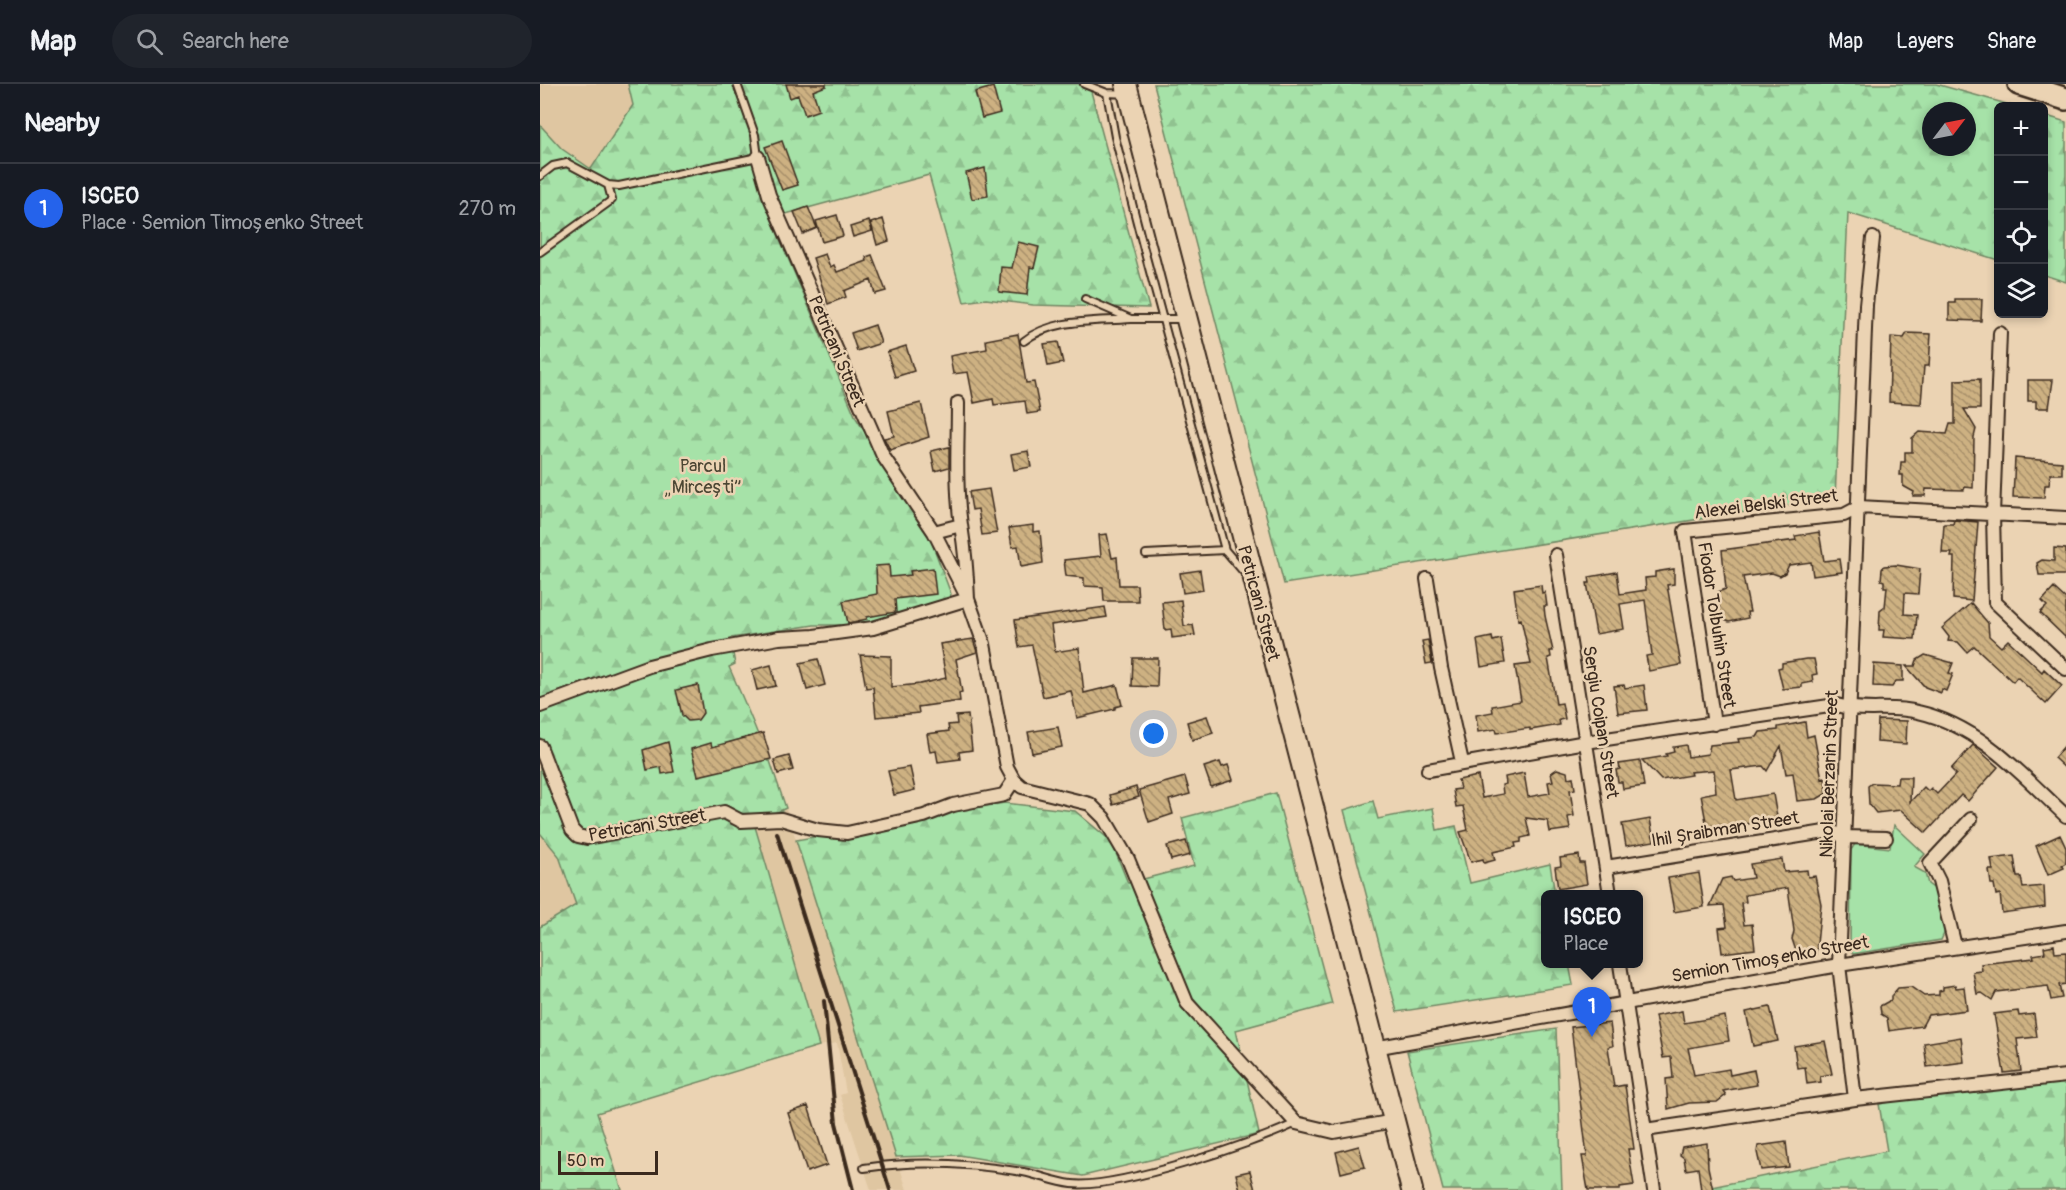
<!DOCTYPE html>
<meta charset="utf-8">
<style>
:root{--surface:#171b24;--page:#20242c;--text:#f1f3f6;--muted:#9ea1a6;--line:#363941;--accent:#2563eb}
body{margin:0;font-family:Pangolin,sans-serif;background:var(--page);color:var(--text)}
.controls{position:absolute;right:18px;top:18px;display:grid;overflow:hidden;border-radius:9px;box-shadow:0 3px 9px #0003}
.controls button{width:54px;height:54px;display:grid;place-items:center;padding:0;border:0;border-bottom:2px solid var(--line);background:var(--surface);color:var(--text);font:30px sans-serif}
.compass{position:absolute;left:1382px;top:18px;width:54px;height:54px;border-radius:50%;background:var(--surface);box-shadow:0 3px 9px #0003;rotate:58deg}
.scale{position:absolute;left:18px;bottom:15px;width:100px;box-sizing:border-box;padding-left:6px;border:3px solid #3b2a1e;border-top:0;font-size:16px;line-height:21px;white-space:nowrap;color:#3b2a1e;-webkit-text-stroke:4px #ebd3b3;paint-order:stroke}
.you{position:absolute;left:614px;top:650px;width:21px;height:21px;margin:-15px;border:4px solid #fff;border-radius:50%;background:#1a73e8;box-shadow:0 0 0 9px #1a73e833}
.badge{display:grid;place-items:center;width:39px;height:39px;border-radius:50%;background:var(--accent);color:#fff;font-size:20px;font-weight:700}
.pin{position:absolute;translate:-50% -50px;filter:drop-shadow(0 2px 3px #0008)}
.pin::after{content:'';position:absolute;top:32px;width:21px;height:18px;background:inherit;clip-path:polygon(0 0,100% 0,50% 100%)}
.popup{position:absolute;left:1001px;top:806px;width:102px;height:78px;box-sizing:border-box;display:grid;place-content:center;border-radius:9px;background:var(--surface);filter:drop-shadow(0 2px 4px #0005);font-size:20px;white-space:nowrap;color:var(--muted)}
.popup b{font-size:22px;color:var(--text)}
.popup::after{content:'';position:absolute;left:50%;top:100%;margin-left:-12px;border:12px solid transparent;border-top-color:var(--surface)}
.list{margin:0;padding:0;list-style:none}
h2{display:flex;justify-content:space-between;align-items:center;height:78px;margin:0;padding:0 24px;font-size:26px}
h2 small{font-size:20px;font-weight:400;color:var(--muted)}
.list li{display:grid;grid-template-columns:39px 1fr auto;gap:18px;align-items:center;box-sizing:border-box;height:90px;padding:0 24px;border-top:2px solid var(--line)}
.list b{display:block;font-size:22px;white-space:nowrap}
.list p{margin:0;font-size:20px;white-space:nowrap;color:var(--muted)}
.list em{font-size:20px;font-style:normal;color:var(--muted)}
.icon{flex:none;width:33px;height:33px;fill:none;stroke:currentColor;stroke-width:2;stroke-linecap:round;stroke-linejoin:round}
.map{position:relative;flex:none;width:1526px;height:1106px;overflow:hidden}
header{display:flex;align-items:center;gap:36px;box-sizing:border-box;height:84px;padding:0 30px;background:var(--surface);border-bottom:2px solid var(--line)}
header strong{font-size:28px}
nav{display:flex;gap:33px;margin-inline-start:auto;font-size:21px}
.search{width:420px;height:54px;background:var(--page);display:flex;align-items:center;gap:15px;box-sizing:border-box;padding:0 21px;border-radius:33px;color:var(--muted);font-size:22px}
main{display:flex}
aside{flex:1;background:var(--surface)}
.map>svg:first-child{display:block}
</style>
<header>
<strong>Map</strong>
<div class="search"><svg class="icon" aria-label="search" viewBox="0 0 24 24"><circle cx="10" cy="10" r="6"/><path d="M15 15l6 6"/></svg>Search here</div>
<nav><a>Map</a><a>Layers</a><a>Share</a></nav>
</header>
<main>
<aside>
<h2>Nearby<small></small></h2>
<ul class="list">
<li><span class="badge">1</span><div><b>ISCEO</b><p>Place · Semion Timoșenko Street</p></div><em>270 m</em></li>
</ul>
</aside>
<div class="map">
<svg width="1526" height="1106" viewBox="0 0 1526 1106">
<defs>
<pattern id="forest-firs" width="22" height="20" patternUnits="userSpaceOnUse" patternTransform="scale(1.5)"><rect width="22" height="20" fill="#a6e2a8"/><path d="M5 1l3.5 6h-7zM16 11l3.5 6h-7z" fill="#90c290"/></pattern>
<pattern id="building-back-hatch" width="6" height="6" patternUnits="userSpaceOnUse" patternTransform="scale(1.5)"><rect width="6" height="6" fill="#cdb182"/><path d="M-1 5l2 2M0 0l6 6M5-1l2 2" fill="none" stroke="#a8906a"/></pattern>
</defs>
<rect width="100%" height="100%" fill="#ebd3b3"/>
<filter id="ink" filterUnits="userSpaceOnUse"><feTurbulence type="fractalNoise" baseFrequency=".0167" numOctaves="2"/><feDisplacementMap in="SourceGraphic" scale="12" xChannelSelector="R" yChannelSelector="G"/><feConvolveMatrix kernelMatrix="1 2 1 2 8 2 1 2 1" color-interpolation-filters="sRGB"/></filter>
<g filter="url(#ink)">
<path fill="#dfc6a1" d="M0,0H88L93,21L51,85L22,65L0,41Z
M246,724L256,756L367,1106H331L300,1011L306,1009L297,959L279,962L214,739Z
M0,749L19,772L36,821L0,843Z"/>
<path fill="#a6e2a8" stroke="#708663" stroke-width="1.5" d="M1354,741L1385,770L1374,783L1385,789L1388,800L1396,806L1406,845L1401,856L1313,870L1310,866L1311,766L1315,760L1350,764Z"/>
<path fill="url(#forest-firs)" stroke="#708663" stroke-width="1.5" fill-rule="evenodd" d="M88,0H549L609,224L493,221L446,215L424,218L389,91L231,134L316,334L389,451L411,510L408,517L336,539L319,537L308,541H274L190,554L195,580L189,583C203,614 216,644 228,677H230L246,724L214,739L279,962L57,1029L82,1106H0V843L36,821L19,772L0,749V41L22,65L51,85L93,21Z
M614,0H1396L1474,22H1458V176L1308,129L1295,414L744,500ZM1391,27H1427V63H1391Z
M1504,31L1526,38V198L1504,191Z
M736,709L792,920L696,946L719,1050L543,1092L419,1071L356,1073L256,756L464,719L535,727L571,757L588,799L654,782L642,734Z
M833,717L838,735L893,724L897,746L916,742L930,799L1010,780L1015,810H1006V880H1029L1033,901L857,928L804,726Z
M1016,945L1022,1106H903L867,967Z
M1526,985V1106H1157L1347,1067L1339,1020Z"/>
<path fill="url(#building-back-hatch)" stroke="#3b2a1e" stroke-width="1.5" d="M246,0H286V2L273,7L279,26L265,31L258,11L250,14Z
M453,3L460,29L442,34L435,8Z
M242,57L258,101L242,106L225,63Z
M445,84L448,112L432,115L426,89Z
M268,123L277,144L263,150L254,128Z
M297,131L303,152L282,158L276,137Z
M343,135L349,157L337,161L331,139Z
M329,137L332,147L313,153L310,143Z
M478,158L499,163L494,184L490,183L487,211L459,208L461,183L472,184Z
M285,170L290,183L294,181L297,188L327,177L326,173L332,171L346,207L335,210L331,196L304,207L306,213L288,220L273,174Z
M1415,215H1442L1441,237L1409,236V219H1415Z
M335,241L341,259L317,267L311,249Z
M1367,249L1391,250L1389,282H1384L1381,320L1349,318L1351,253L1364,254Z
M478,250L486,299L494,298L500,328L487,330L485,317L454,321L453,315L434,319L428,288L413,290L410,272L447,265L446,256Z
M518,258L523,279L508,282L504,260Z
M366,262L374,287L355,293L347,268Z
M1440,295V325H1424L1436,345L1434,353L1433,404L1425,403L1424,406L1386,405L1385,412H1373L1374,408L1363,402V391H1360L1361,378H1365V368H1372V354L1379,348L1407,350L1410,340H1415V296Z
M1488,296H1513L1509,324H1496V317H1488Z
M381,319L389,353L350,366L344,354L354,352L348,327Z
M409,363V383L395,387L391,367Z
M488,367L491,383L474,386L471,370Z
M1475,374L1522,378V390H1510L1509,401H1505L1504,414L1473,413Z
M449,405L457,449L442,451L438,425L432,426L429,408Z
M1414,436L1438,438L1432,517L1413,515L1414,473H1411L1412,469H1402L1404,440H1413Z
M493,441V448L500,447L503,479L481,483L478,462L472,463L469,444Z
M1279,448L1284,477L1300,475L1302,488L1273,492L1271,478L1249,481L1245,489L1240,492L1232,489L1203,493L1210,528H1207L1208,534L1189,538L1180,534L1178,508L1186,505L1182,466L1256,456L1255,452Z
M567,450L572,474L577,473L579,501H597L598,517H564L563,503L544,502V494L526,492L524,476L561,472L559,451Z
M1514,464L1526,465V491H1499L1497,479L1502,476L1514,477Z
M349,481L350,493L371,491L370,487L393,484L396,510L355,515L356,528L327,533V535L308,539L303,517L337,510L336,482Z
M1356,481L1380,485L1378,510L1365,509L1364,530L1377,531L1375,555L1343,553L1344,546H1339L1340,527L1345,523L1347,503H1344V497L1341,496L1342,485L1344,482Z
M1134,485V500L1127,501L1141,581L1109,587L1106,572L1112,571L1105,516L1080,520L1084,545L1056,550L1047,499H1050L1049,493L1077,488L1080,510L1106,506L1105,494L1115,493V488Z
M660,486L663,506L643,509L640,489Z
M1001,501L1002,509L1005,508L1007,522H1004L1005,532L1013,567H1010L1011,573L1008,574L1016,620L1022,619L1025,635L1019,636L1020,641L990,646V644L957,649L956,645L938,648L936,631L953,628L952,622L981,617L975,582L991,580L981,535L978,536L974,505Z
M1514,504L1526,515V554L1500,529L1507,522L1502,517Z
M641,516L644,542L653,541L655,551L632,554L631,545L625,546L622,518Z
M1431,519L1448,539L1449,552L1461,563L1468,556L1502,588L1504,585L1522,602L1506,620L1477,593L1473,598L1434,562L1427,568L1418,558L1408,557L1409,553L1402,544Z
M565,523L567,533L511,541L515,568L539,564L544,609L577,601L582,621L575,623V625L537,634L531,607L503,613L492,561L479,563L475,536Z
M952,553L953,557L961,555L965,579L941,583L937,556Z
M433,555L437,568L416,575L422,608L419,609L420,617L378,623L379,629L336,633L333,603L326,604L320,571L351,572V603L380,600L406,594L400,560Z
M888,556L892,579L886,580L882,557Z
M1385,571L1413,579L1409,589L1413,590L1406,607L1402,605L1401,609L1385,603L1366,582H1375L1377,576Z
M593,574H618L617,603L592,602Z
M278,575L285,601L267,606L260,579Z
M1266,575H1274L1277,590L1272,591L1273,598L1262,600V603L1243,605L1238,584L1242,583V579Z
M1334,580L1363,582V597H1356L1352,603L1333,602Z
M231,581L236,602L217,606L212,586Z
M158,601L163,629L158,636L148,637L142,631L136,606Z
M1084,601L1085,604L1104,601L1107,626L1078,629L1074,602Z
M428,631L432,666L419,668L420,675L398,678L396,667L390,668L387,650L409,647L408,641L417,640L416,632Z
M667,632L673,649L652,656L647,638Z
M1338,636L1367,637L1366,660L1337,658Z
M1265,638L1267,653L1274,651L1282,695L1285,694L1287,709L1277,715L1257,717L1253,689L1246,690L1241,662L1227,687L1223,682L1191,686L1196,716L1233,710L1237,733L1228,736L1179,745V741L1167,743L1161,711L1176,708L1174,686L1150,688L1151,691L1121,696L1102,676L1127,672L1126,670L1134,668L1133,663L1146,661L1148,673L1168,670L1170,661L1199,658L1198,655L1217,653L1220,648L1238,646V643Z
M518,643L522,663L492,669L488,648Z
M223,649L231,675L158,692L151,665L171,659L172,663Z
M128,658L134,688L122,690L121,683L107,686L103,666Z
M1526,660V685L1514,674Z
M1433,661L1458,683L1428,717L1421,711L1386,749L1361,726L1336,729L1329,720L1328,702L1332,699L1357,700L1358,693H1371L1370,718L1384,703L1388,707L1391,704L1397,710L1416,690L1411,685Z
M249,672L253,686L238,690L234,676Z
M1100,677L1104,702L1083,705L1082,698H1078L1076,686L1080,685L1079,680Z
M680,678L682,683L688,681L693,696L671,703L664,683Z
M370,683L375,706L354,711L348,687Z
M1017,685L1027,688L1028,694L1033,693L1035,705L1030,706L1034,732L1028,733L1030,745L1010,748L1008,737L986,734L990,752L981,754V758L975,759L976,763L953,768L955,776L944,779L943,775L931,778L920,748L928,746L923,722L916,723L913,706L920,705L918,696L938,692L942,714L963,710L962,701L966,700L965,693L984,689L988,713L1010,709L1008,698L1013,697L1011,689Z
M645,693L650,710L629,716L633,730L609,738L599,706Z
M596,703L599,713L573,721L570,711Z
M1110,735L1114,757L1086,762L1082,740Z
M1520,751L1526,764V779L1522,781L1524,784L1508,791L1496,762Z
M646,757L650,771L631,776L627,762Z
M1039,771L1040,779H1044L1047,800L1018,805L1015,783L1021,782L1020,774Z
M1474,772L1477,793H1481L1483,804L1504,802L1505,823L1462,829L1460,810L1456,811L1454,800H1451L1449,786H1453L1451,775Z
M1242,775L1244,788L1267,786L1268,793L1275,792L1281,820L1276,870L1258,873L1252,855L1254,847L1248,804L1205,811L1206,818L1201,819L1204,841L1212,840L1215,865L1182,869L1179,844L1187,843L1184,821L1170,822L1182,795L1191,793L1193,797L1213,794L1210,780Z
M1159,789L1164,823L1134,828L1128,794Z
M1514,861L1515,869L1526,868V900L1519,901L1522,914L1511,916L1508,902L1456,908L1452,916L1442,909L1437,910L1433,888L1442,887L1441,880L1494,874L1493,871L1505,869L1504,863Z
M1415,901L1416,904L1424,903L1427,926L1388,931L1382,942L1349,947L1347,934L1341,930L1340,922L1351,916V912L1358,904L1371,903L1384,912L1399,911V907L1403,906V903Z
M1230,923L1238,957L1213,962L1206,928Z
M1142,927L1144,939L1185,932L1189,957L1148,964L1154,991L1189,985L1190,991L1214,986L1217,1001L1183,1007L1186,1011L1177,1018L1149,1019L1128,1025L1126,995L1133,994L1131,973L1123,974L1115,932Z
M1478,927L1479,932L1494,930L1497,953L1477,955L1481,987L1464,989L1454,930Z
M1070,939L1073,962L1068,963L1074,1003L1085,1001L1094,1065H1088L1094,1101L1080,1103V1106H1048L1042,1072H1047L1031,943Z
M1421,953L1424,978L1387,983L1384,959Z
M1285,957L1292,990L1280,992L1281,998L1267,1000L1265,983L1257,984L1254,962Z
M268,1022L287,1081L267,1088L248,1029Z
M1246,1058L1249,1083L1221,1086L1217,1068L1218,1062Z
M1167,1059L1168,1083L1173,1106H1161L1158,1084L1146,1086L1144,1074L1140,1071L1142,1063Z
M819,1062L825,1083L801,1089L796,1068Z
M710,1087L715,1106H700L696,1090Z"/>
<g fill="none" stroke-linecap="round" stroke-linejoin="round">
<g stroke="#3b2a1e" stroke-width="10">
<path id="service" d="M544,0L567,9L587,10
M567,9L575,53L602,158L685,466L707,492
M0,92L13,82L27,79L68,101L79,102L218,73L215,51L197,0
M0,168L72,116L68,101
M545,215L591,235H645
M484,257C512,234 556,238 591,235
M606,470L685,466
M324,1084C377,1076 430,1079 483,1088C499,1091 515,1098 532,1100C577,1105 713,1060 756,1039"/>
</g>
<g stroke="#3b2a1e" stroke-width="16">
<path id="minor" d="M218,73L229,111L343,372L394,448L428,515L444,560L467,683L474,696L482,703L550,720L564,734L588,775L647,919L756,1039L794,1048L854,1037
M1460,249L1453,430L1455,518L1526,585
M394,448L421,441
M1016,471L1070,810
M887,495L901,584L922,678
M0,622L109,582L172,566L239,554L274,552L333,544L428,515C427,489 425,466 421,441C415,400 418,359 418,319
M1174,640L1145,447L1304,431L1319,423L1526,434
M0,662L32,746L38,752L47,754L184,728L201,737L241,735L278,746L307,749L384,732L413,721L464,711L474,696
M888,686L1046,658L1296,621C1323,629 1351,621 1378,628C1440,642 1481,690 1526,732
M1066,783L1291,747L1304,753L1346,754
M1415,862L1399,797L1390,779L1431,735
M1080,880L1114,1106
M834,964L1299,881L1526,847
M1315,1015L1299,881L1326,221L1333,154
M1105,1046L1315,1015L1526,992"/>
</g>
<g stroke="#3b2a1e" stroke-width="24">
<path id="primary" d="M586,0L872,1106"/>
</g>
<g stroke="#3b2a1e" stroke-width="26">
<path id="trunk" d="M1479,0L1526,15"/>
</g>
<use href="#service" stroke="#ebd3b3" stroke-width="6"/>
<use href="#minor" stroke="#ebd3b3" stroke-width="12"/>
<use href="#primary" stroke="#ebd3b3" stroke-width="20"/>
<use href="#trunk" stroke="#ebd3b3" stroke-width="21"/>
<path stroke="#3b2a1e" stroke-width="4" d="M237,749L350,1106
M284,917L296,1039L313,1106"/>
</g>
</g>
<g text-anchor="middle" stroke-width="5" stroke-linejoin="round" paint-order="stroke">
<g font-size="18" fill="#3b2a1e" stroke="#ebd3b3">
<text transform="translate(297 267) rotate(67)" y="6">Petricani Street</text>
<text transform="translate(1226 420) rotate(-7)" y="6">Alexei Belski Street</text>
<text transform="translate(719 519) rotate(75)" y="6">Petricani Street</text>
<text transform="translate(1177 541) rotate(81)" y="6">Fiodor Tolbuhin Street</text>
<text transform="translate(1061 638) rotate(81)" y="6">Sergiu Coipan Street</text>
<text transform="translate(1289 690) rotate(-88)" y="6">Nikolai Berzarin Street</text>
<text transform="translate(107 741) rotate(-10)" y="6">Petricani Street</text>
<text transform="translate(1185 745) rotate(-9)" y="6">Ihil Șraibman Street</text>
<text transform="translate(1230 875) rotate(-10)" y="6">Semion Timoșenko Street</text>
</g>
<g font-size="18" fill="#4b4633" stroke="#ebd3b3">
<text x="163" y="388">Parcul<tspan x="163" dy="21">„Mircești”</tspan></text>
</g>
</g>
</svg>
<div class="controls">
<button>+</button>
<button>−</button>
<button><svg class="icon" aria-label="locate" viewBox="0 0 24 24"><circle cx="12" cy="12" r="6"/><path d="M12 2v4M12 18v4M2 12h4M18 12h4"/></svg></button>
<button><svg class="icon" aria-label="layers" viewBox="0 0 24 24"><path d="M12 4l9 5-9 5-9-5zM3 14l9 5 9-5"/></svg></button>
</div>
<svg class="compass" viewBox="-18 -18 36 36"><path d="M0-13l5 13h-10z" fill="#e53935"/><path d="M0 13l5-13h-10z" fill="#9ea1a6"/></svg>
<div class="scale">50 m</div>
<div class="you"></div>
<div class="pin badge" style="left:1052px;top:953px">1</div>
<div class="popup"><b>ISCEO</b>Place</div>
</div>
</main>
